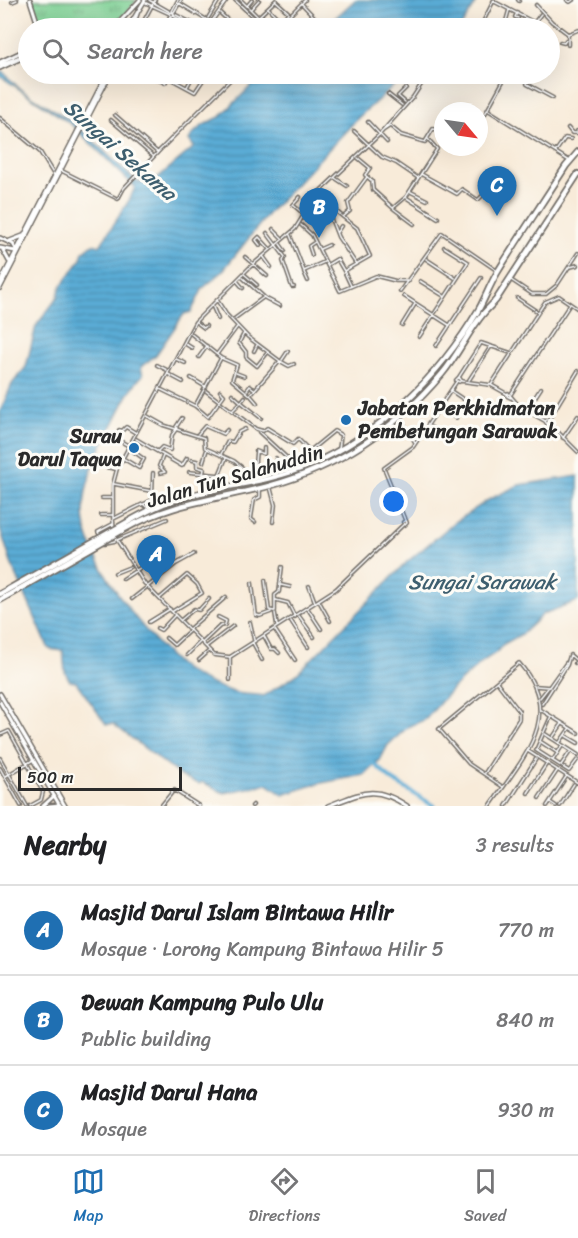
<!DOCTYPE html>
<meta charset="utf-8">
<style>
:root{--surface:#fff;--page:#f6f6f6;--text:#202124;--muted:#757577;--line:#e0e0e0;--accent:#1f6fb2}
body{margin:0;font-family:Sriracha,sans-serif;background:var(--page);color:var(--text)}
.compass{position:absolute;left:434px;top:102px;width:54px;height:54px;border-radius:50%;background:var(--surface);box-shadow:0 6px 24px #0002;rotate:119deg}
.scale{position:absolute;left:18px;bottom:15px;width:164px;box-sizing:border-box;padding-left:6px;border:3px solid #2b2b2b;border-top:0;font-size:16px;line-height:21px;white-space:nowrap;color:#2b2b2b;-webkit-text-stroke:4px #fdfcf7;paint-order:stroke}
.you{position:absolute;left:394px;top:502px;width:21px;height:21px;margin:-15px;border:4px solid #fff;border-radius:50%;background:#1a73e8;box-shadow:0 0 0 9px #1a73e833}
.badge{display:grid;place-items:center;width:39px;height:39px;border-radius:50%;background:var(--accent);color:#fff;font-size:20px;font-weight:700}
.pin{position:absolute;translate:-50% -50px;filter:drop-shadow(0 2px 3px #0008)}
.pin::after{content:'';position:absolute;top:32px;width:21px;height:18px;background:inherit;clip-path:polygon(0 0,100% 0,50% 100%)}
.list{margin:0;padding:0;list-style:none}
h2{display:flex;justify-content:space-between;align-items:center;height:78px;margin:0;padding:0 24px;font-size:26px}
h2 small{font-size:20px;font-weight:400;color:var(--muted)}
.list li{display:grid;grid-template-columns:39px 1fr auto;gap:18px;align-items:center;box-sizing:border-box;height:90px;padding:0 24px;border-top:2px solid var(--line)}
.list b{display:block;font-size:22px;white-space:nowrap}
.list p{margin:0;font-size:20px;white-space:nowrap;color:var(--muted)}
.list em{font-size:20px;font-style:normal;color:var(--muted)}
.icon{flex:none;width:33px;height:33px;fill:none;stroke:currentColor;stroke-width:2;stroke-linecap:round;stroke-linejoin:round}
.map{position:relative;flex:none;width:578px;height:806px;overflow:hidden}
.search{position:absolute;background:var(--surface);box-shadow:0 6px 24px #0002;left:18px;right:18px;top:18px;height:66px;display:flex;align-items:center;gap:15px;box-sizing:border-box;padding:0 21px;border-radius:33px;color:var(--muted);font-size:22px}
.sheet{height:348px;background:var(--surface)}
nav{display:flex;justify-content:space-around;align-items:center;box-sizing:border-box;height:84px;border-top:2px solid var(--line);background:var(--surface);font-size:16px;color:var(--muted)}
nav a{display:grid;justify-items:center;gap:3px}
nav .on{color:var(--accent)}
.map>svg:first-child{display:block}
</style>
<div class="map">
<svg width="578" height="806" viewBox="0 0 578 806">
<defs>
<pattern id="park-tufts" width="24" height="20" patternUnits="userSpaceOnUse" patternTransform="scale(1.5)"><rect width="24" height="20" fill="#7cd093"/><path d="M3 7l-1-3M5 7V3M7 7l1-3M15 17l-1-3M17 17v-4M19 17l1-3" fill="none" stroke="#66a978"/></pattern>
<pattern id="water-rules" width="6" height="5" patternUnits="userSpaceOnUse" patternTransform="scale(1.5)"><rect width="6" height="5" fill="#5aacd5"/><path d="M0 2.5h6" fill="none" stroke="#4b8cad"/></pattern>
</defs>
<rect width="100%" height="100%" fill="#fdfcf7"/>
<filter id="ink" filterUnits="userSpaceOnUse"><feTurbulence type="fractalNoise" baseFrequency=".0167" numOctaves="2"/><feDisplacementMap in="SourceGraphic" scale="12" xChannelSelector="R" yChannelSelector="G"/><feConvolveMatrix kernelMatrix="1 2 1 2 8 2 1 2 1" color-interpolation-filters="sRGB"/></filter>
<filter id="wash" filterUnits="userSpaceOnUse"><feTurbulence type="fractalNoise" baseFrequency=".008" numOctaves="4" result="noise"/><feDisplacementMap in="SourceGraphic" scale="24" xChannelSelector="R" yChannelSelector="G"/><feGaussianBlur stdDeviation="1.35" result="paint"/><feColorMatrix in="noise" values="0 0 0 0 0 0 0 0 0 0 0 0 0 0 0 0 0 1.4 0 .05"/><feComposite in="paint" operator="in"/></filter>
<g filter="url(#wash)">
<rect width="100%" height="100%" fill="#f8ebd9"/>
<path fill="url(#park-tufts)" stroke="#547e5f" stroke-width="1.5" d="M32,0H137L125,16L109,28H42Z"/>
<path fill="url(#water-rules)" stroke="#426c80" stroke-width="1.5" d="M355,0H478L460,28H316L325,27Z
M2,71L20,89L72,121L136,181L149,185L194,147L189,140C195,128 209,122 220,117L263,74H407L359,117L268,214L221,273L203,288L191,312L184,314L156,355L141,367L143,375C129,389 119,412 110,430C96,455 84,483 84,512C84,559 145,635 179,665C193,677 219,688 237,693C245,695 255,694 264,696L296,675L407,562L455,522L490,499L519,485L578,476V601L543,614L522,634L502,645L497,652L483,661L453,688L426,719L408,727L388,745L380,760L364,775L316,784L283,795L267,784L224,793L202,782L199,784L181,776L113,724H106L76,682L70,681L65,672L63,651L49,649L11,563L0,528V412L12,384L26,367L36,326L57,298L61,286L80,261L83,252L93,244L100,246L130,199L135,187L71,124L0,76Z"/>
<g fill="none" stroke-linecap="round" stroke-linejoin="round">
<path stroke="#5aacd5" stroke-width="4" d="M372,762L392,780L434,806"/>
</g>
</g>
<g filter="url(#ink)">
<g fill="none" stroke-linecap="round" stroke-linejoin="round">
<g stroke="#736e68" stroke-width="4.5">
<path id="minor" d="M149,0L170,12
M235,0L253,17
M241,0L269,28
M518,0L519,1
M567,0L570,2L573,0
M276,1L288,12
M493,1L535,23
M12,2L17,0
M144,2L170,14
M179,3L220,28
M302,4L320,23
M536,5L552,22L568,34L578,30
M247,6L252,0
M268,8L280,20
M251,9L259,0
M172,11L178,0
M173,12L174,16H171L170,13Z
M174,12L181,0
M219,12L236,28
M517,13L515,17L518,18
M174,14L202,28
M173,16L198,28
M262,16L273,28
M258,17L276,0
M208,18L219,0
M140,28L155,0
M160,28L163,23L165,24
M164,28L170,16
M167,28L171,17
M207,28L227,0
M242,28L253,17
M274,28L288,13
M277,28L305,0
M480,28L494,0
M504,28L509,10
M530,28L541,14
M568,35V45
M560,42L564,43L566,40
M126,74L139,77
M145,74L165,83L171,74
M210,74H212
M480,74H481
M528,74L527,84L553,98
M169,78L195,92L207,74
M157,79L160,74
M187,87L194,74
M388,94L402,105
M405,102L398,96L406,88
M488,110L568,160
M115,115L157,152
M0,118L40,152L54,175
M111,120L153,156
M368,122L387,142
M479,125L507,74
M568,128L572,133H578
M384,130L390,126L401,135L425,142L433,129L443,130
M354,131L382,157L396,163L418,178
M577,131H578
M556,151L565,138L571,139
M358,158L370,168L365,175L372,181L373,190L393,208L406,197L437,149L428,139
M62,171L118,199L124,188L160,150L236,74
M421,174L457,194L462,189L478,200L484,194L487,195
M335,178L347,186
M322,191L328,204L343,217L350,211L348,203L367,177
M411,192L427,200
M300,197L293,205L305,215
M407,198L438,218
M305,200L311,204
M394,209L414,224
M331,219L338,237L356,264
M301,225L312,235L340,291L376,276L396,281H409
M273,229L283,239
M337,232L341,226
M267,233L285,257L283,261L292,287H294
M290,235L304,271L324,262
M280,244L285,251
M260,245L256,240L259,237L270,249
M320,249L329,245
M312,255L309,246L315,242
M263,256L271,267
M245,257L267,276
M426,259L455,278
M327,265L337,259L344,271L370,256L357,228L343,217
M570,267L578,265
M344,271L351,286
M304,272L308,281
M244,274L257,285
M241,276L265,298L280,306
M511,280L532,294H546L557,285L578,253
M237,281L243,288
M420,281L444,296
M400,291L442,233L496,270
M404,296L449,325
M517,298L538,312
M212,305L218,319
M234,319L264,297
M196,322L204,328L206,326
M402,325L415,304
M190,333L221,358
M244,333L239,343L246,352V357L257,366L268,352
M419,337L468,262L444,247
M184,343L192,348
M436,346L481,278
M254,351L257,345
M217,354L237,327
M199,357L207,346
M176,359L185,363
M282,360L288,351
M280,361L289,366L294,364
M157,365L167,370
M236,373L244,376
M168,374L183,382
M459,377L456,380L459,382L461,380L459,377L481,343L511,353
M191,378L206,387
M469,380L491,346
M461,381L491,385L507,394
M491,385L545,302L559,296L578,309
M160,389L195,406L208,417L224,395L220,391
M247,390L250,386L254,389
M206,391L256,429L263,431L267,428L293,444L298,439L318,459
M451,391L466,401
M232,394L241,402L232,411
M511,394L570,304
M251,396L257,403
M245,397L241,402L261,418
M511,398L507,396L508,393L519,406L545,421
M195,406L221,358L237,365L232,380L250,395L280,361L248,337L226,314L217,300
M439,409L456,418
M526,411L541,388
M147,416L163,425L204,438L205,448L234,461L258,480
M400,418L415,442
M548,419L550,422L547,424L545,421Z
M549,419L578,371
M549,423L578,452
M428,426L446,436
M176,427L182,418
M119,430L122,431L126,427L136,433
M259,432L299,469
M198,434L205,426L223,434L227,430
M113,437L129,446
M563,438L578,416
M136,439L182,466L187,458
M312,449L334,431L341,435L339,449
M158,451L162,447L170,450L172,435L177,428
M221,454L228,441L233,442L239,432L245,429
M124,459L139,468L144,459L130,449
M192,460L197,461V467L204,469L203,475
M203,462L207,449
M105,467L116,469
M189,472L219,475L226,458
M160,473L165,472L159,466L163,456
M254,474L256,451L264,454V448
M274,474L276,458
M114,484L151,491
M270,486L275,505L273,522
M102,498H112
M144,504L152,500L153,473
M149,509L143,504L113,519V484L117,469L195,322L250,267L295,229L316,195L380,134L413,97L428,74
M101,515H112
M113,519L114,529
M167,519L117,540L144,583L214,655L230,657L336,589L404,524
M405,520L384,468L413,447L457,381
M406,520L407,523L405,525L403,522Z
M255,522L251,519L254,500L260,497V489
M101,537L98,532L113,524
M105,543L115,541L116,537
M115,573L130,567
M123,579L149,562L145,555L141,556
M265,580L269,610L274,611
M252,583L256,615L260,616L271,612
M281,585L290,587
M309,586L315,602
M160,598L187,575L197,584L202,593L173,611
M132,599L176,564L194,554
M276,600L288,603L295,617
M319,601L330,621
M308,609L321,629
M275,611V595L279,592L282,567
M275,613L277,626
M299,616L314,637
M181,620L194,609L199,610L209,599
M291,621L308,647
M149,622L170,609
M250,622L254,640
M157,628L161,630L175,615
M189,629L226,597
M275,630L295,660
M264,636L271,649H275L279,653
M166,638L174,645L189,631
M203,642L220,626L225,625L226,621L218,617
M253,643L262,660
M207,646L233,626
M187,655L200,642
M230,657V680
M199,660L209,651
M578,660L575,663L578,665
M536,686L549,687L566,663
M540,698L548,688
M542,704L567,665L570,655L576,660
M541,710L578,733
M551,716L536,750L569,771L578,759
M545,734L578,755
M0,735L9,731L43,792L41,800L30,806
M566,736L578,743
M553,737L562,724
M541,742L558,753
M560,742L569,729
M528,751L578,783
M0,758L27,806
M553,760L562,746
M561,765L570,752
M0,768L21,806
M485,773L519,719V711L497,682
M6,776L33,760
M528,793L547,763
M539,798L557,771
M550,802L556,806
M161,806L174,790L199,806
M252,806L253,805
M490,806C522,759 566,716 519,663L439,729L469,764L503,787
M506,806L536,759
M547,806L566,777
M560,806L574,784"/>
</g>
<g stroke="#736e68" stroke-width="6">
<path id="tertiary" d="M30,0L39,28
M0,238L13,244L16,249
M10,241L23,236
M0,248L15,251
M3,250L9,261
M0,283L107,74
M0,288L110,74
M43,806L54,796
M49,806L60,805
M328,806C362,793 374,784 407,806"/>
</g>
<g stroke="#736e68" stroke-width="6">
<path id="secondary" d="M114,28L140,0
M128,28L145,0
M132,28L138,11
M0,62L28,49
M0,65L20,57
M0,68L28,55
M0,694L65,806
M0,702L60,806"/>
</g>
<g stroke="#736e68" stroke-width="8">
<path id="trunk" d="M119,527C136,517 153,507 171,501C216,486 264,484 308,466C381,434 439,377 479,309C485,298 490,285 497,273C519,237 543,202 566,166L578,152
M121,531C171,502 215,500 269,486C339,467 395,430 442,374C458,355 468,332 483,314C487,309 492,305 496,300L578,174"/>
</g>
<use href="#minor" stroke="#fff" stroke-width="1.5"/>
<use href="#tertiary" stroke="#fff" stroke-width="3"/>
<use href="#secondary" stroke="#fff" stroke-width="3"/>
<use href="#trunk" stroke="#fff" stroke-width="4.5"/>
<g stroke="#736e68" stroke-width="8" stroke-linecap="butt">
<path id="trunk-bridge" d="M0,594L119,527
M0,600L121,531"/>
</g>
<use href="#trunk-bridge" stroke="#fff" stroke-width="4.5"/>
</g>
</g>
<g fill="#1f6fb2" stroke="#fdfcf7" stroke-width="2">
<circle cx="346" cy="420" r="6"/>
<circle cx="134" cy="448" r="6"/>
</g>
<g text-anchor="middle" stroke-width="6" stroke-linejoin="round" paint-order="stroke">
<g font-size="20" font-weight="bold" fill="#2b2b2b" stroke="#fdfcf7" text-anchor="start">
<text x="358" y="415">Jabatan Perkhidmatan<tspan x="358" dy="23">Pembetungan Sarawak</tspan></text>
<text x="122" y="443" text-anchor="end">Surau<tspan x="122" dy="23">Darul Taqwa</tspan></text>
</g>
<g font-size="20" fill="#2b2b2b" stroke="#fdfcf7">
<text transform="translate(235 476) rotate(-16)" y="7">Jalan Tun Salahuddin</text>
</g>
<g font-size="21" font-style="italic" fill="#3e5f6f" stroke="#fdfcf7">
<text transform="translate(120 150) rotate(41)" y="7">Sungai Sekama</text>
<text x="482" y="589">Sungai Sarawak</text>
</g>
</g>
</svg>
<svg class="compass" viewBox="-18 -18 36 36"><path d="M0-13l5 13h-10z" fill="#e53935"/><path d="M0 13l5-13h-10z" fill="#757577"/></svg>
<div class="scale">500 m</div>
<div class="you"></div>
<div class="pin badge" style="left:156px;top:585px">A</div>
<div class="pin badge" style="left:319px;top:238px">B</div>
<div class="pin badge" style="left:497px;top:216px">C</div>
<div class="search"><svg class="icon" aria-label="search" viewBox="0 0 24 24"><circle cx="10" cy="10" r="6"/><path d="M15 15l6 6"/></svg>Search here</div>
</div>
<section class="sheet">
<h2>Nearby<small>3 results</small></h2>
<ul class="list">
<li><span class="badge">A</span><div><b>Masjid Darul Islam Bintawa Hilir</b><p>Mosque · Lorong Kampung Bintawa Hilir 5</p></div><em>770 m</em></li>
<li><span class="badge">B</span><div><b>Dewan Kampung Pulo Ulu</b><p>Public building</p></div><em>840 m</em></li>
<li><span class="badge">C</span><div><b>Masjid Darul Hana</b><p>Mosque</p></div><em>930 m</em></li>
</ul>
</section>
<nav>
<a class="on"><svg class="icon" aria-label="map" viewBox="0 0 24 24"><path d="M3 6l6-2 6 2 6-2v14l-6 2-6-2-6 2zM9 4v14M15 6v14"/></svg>Map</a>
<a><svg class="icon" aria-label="directions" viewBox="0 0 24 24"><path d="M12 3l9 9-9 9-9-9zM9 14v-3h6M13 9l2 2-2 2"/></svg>Directions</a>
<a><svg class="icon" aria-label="saved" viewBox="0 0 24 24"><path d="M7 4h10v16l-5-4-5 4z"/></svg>Saved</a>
</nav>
